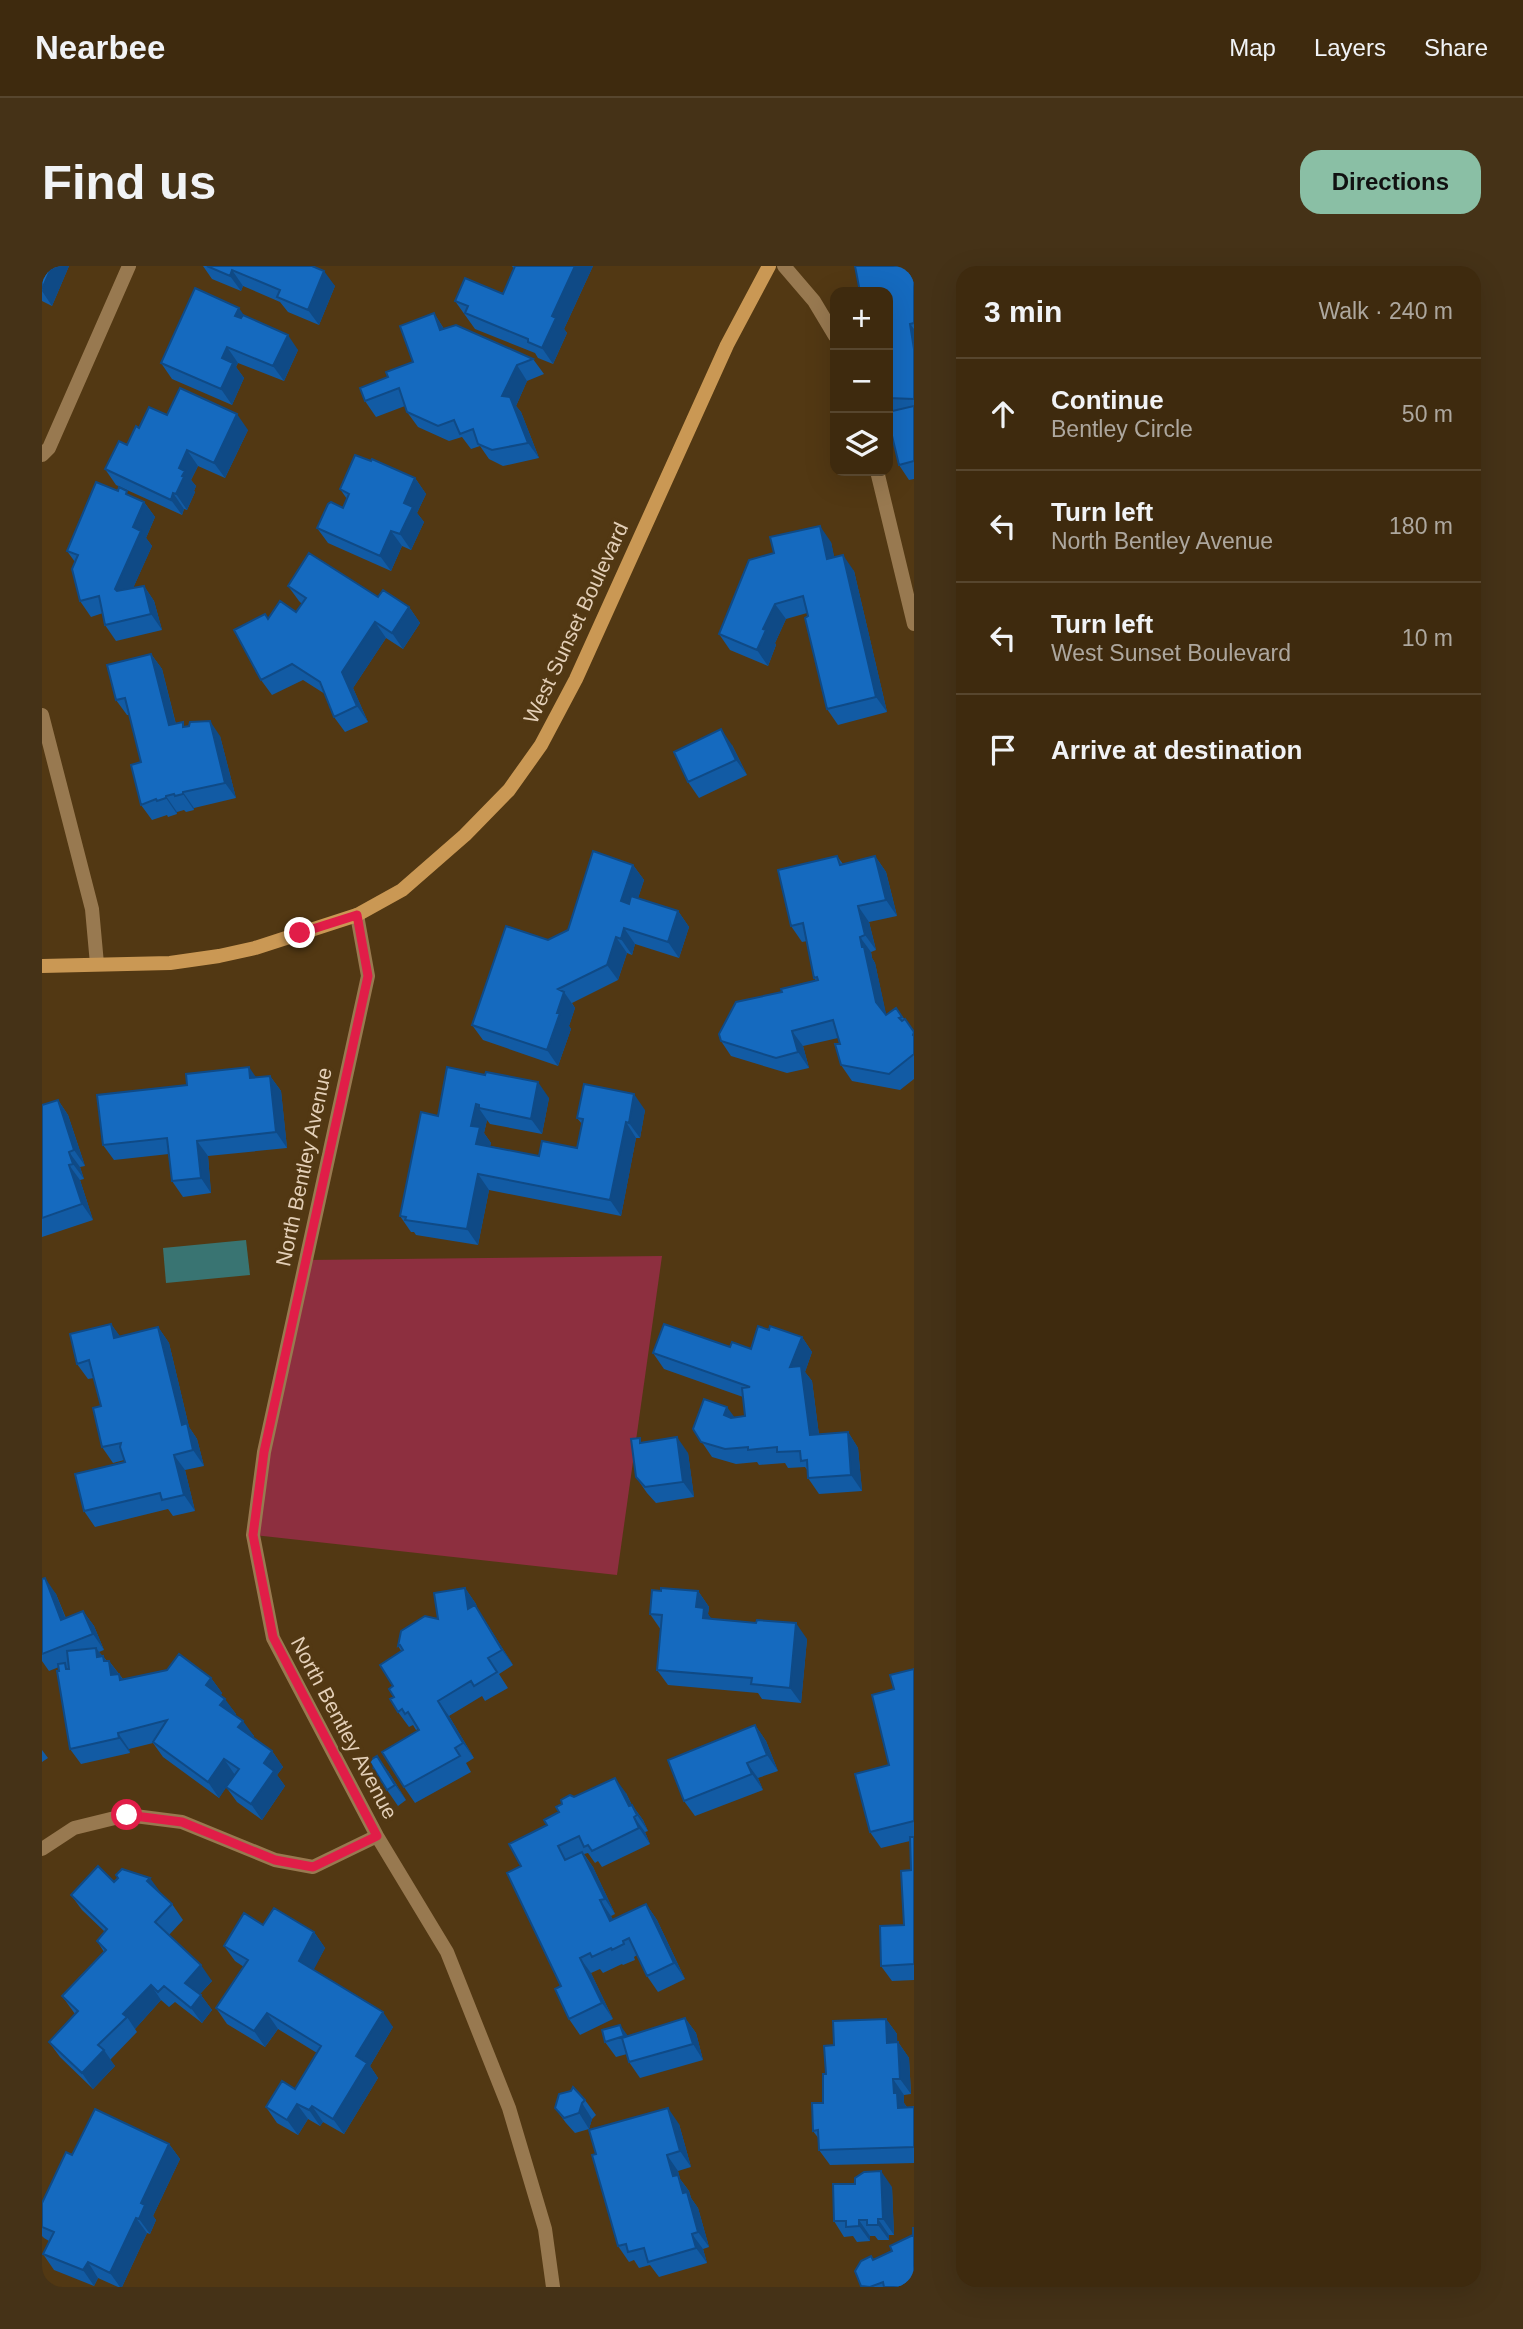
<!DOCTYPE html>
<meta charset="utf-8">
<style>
:root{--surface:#3e2a0e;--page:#453217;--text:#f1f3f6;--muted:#ada79e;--line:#57462e;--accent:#8abfa5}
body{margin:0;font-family:Arial,sans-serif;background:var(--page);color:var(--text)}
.controls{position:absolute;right:21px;top:21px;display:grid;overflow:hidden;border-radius:14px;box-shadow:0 7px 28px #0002}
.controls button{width:63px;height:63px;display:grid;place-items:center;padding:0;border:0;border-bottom:2px solid var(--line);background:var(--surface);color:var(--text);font:35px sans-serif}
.stop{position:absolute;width:21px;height:21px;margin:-16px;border:5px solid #e11d48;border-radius:50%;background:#fff}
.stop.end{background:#e11d48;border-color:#fff;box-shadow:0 2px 7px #0008}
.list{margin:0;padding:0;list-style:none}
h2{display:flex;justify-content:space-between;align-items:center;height:91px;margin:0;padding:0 28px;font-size:30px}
h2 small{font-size:23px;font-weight:400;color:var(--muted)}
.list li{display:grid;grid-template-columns:46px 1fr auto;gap:21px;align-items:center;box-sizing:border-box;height:112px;padding:0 28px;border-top:2px solid var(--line)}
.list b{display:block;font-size:26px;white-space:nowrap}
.list p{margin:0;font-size:23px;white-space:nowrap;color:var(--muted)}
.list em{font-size:23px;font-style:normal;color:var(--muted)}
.icon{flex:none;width:38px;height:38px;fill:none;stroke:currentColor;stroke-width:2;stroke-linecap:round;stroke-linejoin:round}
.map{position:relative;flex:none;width:872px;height:2021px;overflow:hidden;border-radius:21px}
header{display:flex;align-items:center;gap:42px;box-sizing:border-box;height:98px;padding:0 35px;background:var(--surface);border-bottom:2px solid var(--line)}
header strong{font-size:33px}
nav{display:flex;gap:38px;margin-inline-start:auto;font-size:24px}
.intro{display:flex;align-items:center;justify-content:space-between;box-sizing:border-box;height:168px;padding:0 42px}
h1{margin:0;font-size:49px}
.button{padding:18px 32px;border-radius:21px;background:var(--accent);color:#111;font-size:24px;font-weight:700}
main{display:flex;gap:42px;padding:0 42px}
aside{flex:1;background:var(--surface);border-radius:21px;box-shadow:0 7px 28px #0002}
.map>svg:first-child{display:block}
</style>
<header>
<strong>Nearbee</strong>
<nav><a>Map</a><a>Layers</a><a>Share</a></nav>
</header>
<div class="intro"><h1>Find us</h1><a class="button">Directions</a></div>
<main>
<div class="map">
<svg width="872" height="2021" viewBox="0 0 872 2021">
<rect width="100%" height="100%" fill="#523813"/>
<path fill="#8d2f3f" d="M620,990L575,1309L211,1269L264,994Z"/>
<path fill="#397472" d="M204,974L208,1009L124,1017L121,982Z"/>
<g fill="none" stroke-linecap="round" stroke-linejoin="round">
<path stroke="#987950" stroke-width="14" d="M742,0L772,35L793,70
M0,189L7,182L87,0
M835,205L872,358
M0,449L50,643L55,698
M315,649L326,710L222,1186L211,1269L231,1372L335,1570L405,1686L467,1842L503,1963L511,2021
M0,1583L32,1562L85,1549L140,1556L233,1594L271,1601L335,1570"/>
<path stroke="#ca9854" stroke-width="14" d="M0,700L128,697L177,690L213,682L315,649L360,624L423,569L467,524L499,479L534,413L685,79L727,0"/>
</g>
<path fill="#125ba4" d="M0,0H27L10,40L0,35Z
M161,0H270L293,20L277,59L246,46L238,36L201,20L199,25L170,13Z
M470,0H551L522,63L525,67L511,98L496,92L493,87L433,63L413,35L461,28L472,3Z
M872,0V213L867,214L857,199L846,144V26Z
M392,47L402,63L491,93L502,108L485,115L474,140L479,146L497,192L461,200L447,193L438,180L429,183L420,171L407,175L376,161L365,146L363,140L334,151L323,135L346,111L371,96Z
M201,49L256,84L242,115L196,97L194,101L202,112L190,139L130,113L119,97Z
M125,149L206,164L183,212L156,200L149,214L154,220L152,225L153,226L145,244L142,243L140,249L74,219L63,203L85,179L97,162Z
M373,212L384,228L375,247L382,256L369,284L360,280L349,305L286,277L275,262L301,242L305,233L298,223Z
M76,225L102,236L113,251L104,272L110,280L91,322L102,320L112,335L120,364L74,375L63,359L61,347L49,351L38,335L33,296L25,285Z
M789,276L792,291L812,305L845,446L796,459L785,443L765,347L744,353L733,377L734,379L726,400L688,384L677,368Z
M246,320L336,331L367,341L378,357L361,383L344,372L311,422L326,456L303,466L292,451L283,428L261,414L230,429L219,414L254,346L260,338L257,335Z
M109,388L120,403L134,458L178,470L194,532L152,542V544L144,546L142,544L135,546V548L126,551L125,549L110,554L99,539V496L87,449H85L74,434Z
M690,479L705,509L657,532L646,516Z
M795,590L801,598L833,590L844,606L855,650L827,656L834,684L829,686L830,692L833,697L844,749L854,742L872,766V813L858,824L810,815L799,799L798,778L796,772L761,780L767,802L745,807L689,790L679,775L740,726L774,715L772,712L765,675L760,676L749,660Z
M591,599L602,614L596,632L636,645L647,661L637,692L593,678L590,689L585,687L576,714L530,737L533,742L527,760L529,763L516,800L441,774L430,759L506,674L526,664Z
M405,801L507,832L500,868L448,858L445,854L442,867L449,877L448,880L497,890L535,882L540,858L535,852L603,844L598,872H594L579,950L447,924L436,979L374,969L372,966H369L358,950L396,850Z
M228,810L239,825L245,882L166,890L169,927L141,931L130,915L127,888L72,894L61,879L145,819Z
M16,834L26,849L43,900L38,901L42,913L38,914L51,954L0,971V839Z
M69,1058L78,1071L116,1061L127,1077L147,1161L155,1173L162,1200L143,1204L153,1245L131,1250L126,1243L53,1261L42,1245L83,1196L82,1194L71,1197L60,1181L59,1140L52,1112L46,1113L35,1098Z
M727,1064L760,1071L770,1086L763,1106L770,1115L777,1169L806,1166L816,1182L820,1225L777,1228L766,1212V1205L763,1201L746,1202L743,1197L717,1199L715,1196L694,1198L670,1191L651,1163L703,1150L701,1131L622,1103L611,1087L688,1081L709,1083Z
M601,1176L646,1187L652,1231L614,1237L605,1227L594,1211Z
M0,1313L14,1328L24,1352L41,1345L52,1360L62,1384L57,1386L65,1395H67L81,1413L169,1412L180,1427L179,1429L194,1448L193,1449L212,1470L210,1472L230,1485L241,1501L235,1509L243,1520L220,1554L195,1536L184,1521L177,1532L121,1491L111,1477L87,1483L88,1487L39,1498L28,1483L17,1401L7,1405L0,1395Z
M423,1322L434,1338L435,1342L471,1399L457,1408L466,1422L443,1435L440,1430L407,1450L432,1492L424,1497L429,1506L373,1537L362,1521L377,1464L376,1463L374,1464L371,1459L367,1461L356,1446L351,1420L360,1386L356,1380L396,1353Z
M656,1325L667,1341L666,1348L669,1353L765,1373L759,1437L720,1433L716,1427L626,1419L615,1404L619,1364L608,1348Z
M872,1403V1714L850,1715L839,1700L862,1659L869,1604L868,1575L839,1582L828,1566L847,1499L852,1423Z
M713,1459L724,1475L736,1505L716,1512L721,1524L653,1550L642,1535Z
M0,1484L6,1492L0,1496Z
M346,1505L364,1534L356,1540L345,1524Z
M584,1527L590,1539L601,1554L606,1565L603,1566L608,1578L560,1601L556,1595L553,1597L546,1587L542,1588L551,1601L573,1648L569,1650L571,1654L604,1638L615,1654L643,1713L616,1726L605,1710L595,1689L592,1691L593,1694L581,1699L580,1698L561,1707L558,1703L549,1707L571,1753L538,1769L527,1753L519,1720L479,1600L505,1559L517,1546L532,1531Z
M72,1616L119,1627L130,1638L141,1654L127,1669L170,1715L158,1728L170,1744L160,1757L133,1736L127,1741L119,1734L93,1763L95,1766L68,1794L73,1800L51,1823L18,1791L7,1776L33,1748L20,1730L62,1686L55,1675L63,1666L40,1644L29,1629Z
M221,1659L272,1666L283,1682L271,1704L351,1761L328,1800L336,1812L302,1868L281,1856L278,1860L266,1853L256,1869L235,1857L224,1841L253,1823L275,1787L236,1763L223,1781L185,1758L174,1742L202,1701L193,1695L182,1680Z
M643,1752L654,1767L661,1794L598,1812L587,1796L585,1788L574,1791L563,1776L560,1764L586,1770Z
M844,1753L855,1768V1776H856L867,1792L869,1828L862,1829V1837L865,1841H872V1897L788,1899L777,1884V1873L771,1865L781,1837L784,1808L792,1779Z
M543,1834L554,1849L550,1853L547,1863L533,1867L524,1857L513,1842Z
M637,1858L649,1901L636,1905L638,1913L647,1925L649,1932L656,1942L667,1981L661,1983L665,1997L617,2011L608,1999L597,2002L592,1994L587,1996L576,1980Z
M127,1878L138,1893L111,1950L114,1954L108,1968L105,1967L80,2021H76L56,2012L52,2020L12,2004L1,1988L7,1975L2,1972L0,1970V1937L30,1889Z
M850,1921L852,1969H847V1974H836L833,1970H828V1975L815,1976L811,1970L802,1971L792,1955Z
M832,1993L872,2021H820L813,2005Z"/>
<path fill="#0f4a86" d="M10,0H27L10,40L0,25Z
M533,0H551L522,63L525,67L511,98L500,82L510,50Z
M190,4L201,20L199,25L188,10Z
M282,5L293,20L277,59L266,44Z
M197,42L208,58L193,50Z
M392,47L402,63L398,64Z
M868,58L872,63V83Z
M246,69L256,84L242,115L231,100Z
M185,81L196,97L194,101L202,112L190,139L179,123L180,92Z
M475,99L485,115L474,140L479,146L497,192L486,177L460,130Z
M195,148L206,164L183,212L172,197Z
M145,184L156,200L149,214L154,220L152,225L153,226L145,244L134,228L137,202Z
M373,212L384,228L375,247L382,256L369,284L358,268L362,237Z
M131,227L142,243L140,249L129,234Z
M102,236L113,251L104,272L110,280L84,338L73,323L91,261Z
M778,260L789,276L796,308L785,293Z
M349,265L360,280L349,305L338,290Z
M801,289L812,305L845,446L834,431Z
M102,320L112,335L120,364L109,348Z
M733,338L744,353L733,377L734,379L726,400L715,384L721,363Z
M367,341L378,357L361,383L350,367Z
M333,356L344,372L311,422L326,456L315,440L300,406Z
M109,388L120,403L138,475L127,459Z
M168,455L178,470L194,532L183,517Z
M679,463L690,479L705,509L694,494Z
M141,526L152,542V544L141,528Z
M124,530L135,546V548L124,532Z
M833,590L844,606L855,650L844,634Z
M591,599L602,614L590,651L579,635Z
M816,640L827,656L834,684L823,669Z
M636,645L647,661L637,692L626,676Z
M582,662L593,678L590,689L579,673Z
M574,671L585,687L576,714L565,699Z
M818,671L829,686L830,692L833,697L845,752L834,736Z
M522,726L533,742L527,760L529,763L516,800L505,784L515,747Z
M750,765L761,780L767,802L756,786Z
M207,801L218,817L208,812Z
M228,810L239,825L245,882L234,866Z
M496,816L507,832L500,868L489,853Z
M592,828L603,844L598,872L587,857Z
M16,834L26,849L43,900L32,884Z
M434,838L445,854L442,867L449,877L445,893L434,878L429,860Z
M584,856L594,872L579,950L568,934Z
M155,875L166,890L169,927L159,912Z
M27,886L38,901L42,913L31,898Z
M27,899L38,914L51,954L40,938Z
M436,908L447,924L436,979L425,963Z
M69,1058L80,1073L72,1072Z
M116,1061L127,1077L147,1161L155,1173L162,1200L151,1184L140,1159Z
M760,1071L770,1086L763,1106L770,1115L779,1185L768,1169L748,1101Z
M685,1141L696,1156L682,1149Z
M806,1166L816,1182L820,1225L809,1209Z
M635,1171L646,1187L652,1231L641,1216Z
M132,1189L143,1204L153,1245L142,1229Z
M3,1312L14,1328L30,1369L19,1354Z
M423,1322L434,1338L435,1342L471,1399L460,1384L426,1343Z
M656,1325L667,1341L666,1348L673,1357L672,1368L654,1341Z
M41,1345L52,1360L62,1384L51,1368Z
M754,1357L765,1373L759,1437L748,1422Z
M54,1382L68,1400L67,1395L88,1423L80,1425L55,1391Z
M169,1412L180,1427L175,1435L164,1419Z
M183,1433L194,1448L189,1455L178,1439Z
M396,1435L407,1450L432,1492L421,1477Z
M201,1455L212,1470L207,1477L196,1461Z
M713,1459L724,1475L736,1505L725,1489Z
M76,1467L87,1483L88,1487L77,1472Z
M230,1485L241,1501L235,1509L243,1520L220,1554L209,1538L222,1497Z
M335,1490L346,1505L364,1534L353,1519Z
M182,1493L193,1509L177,1532L166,1516Z
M705,1497L716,1512L721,1524L710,1508Z
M573,1512L584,1527L595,1550L587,1540Z
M590,1539L601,1554L606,1565L595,1549Z
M592,1551L603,1566L608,1578L597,1562Z
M540,1586L551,1601L573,1648L563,1633Z
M108,1612L119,1627L105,1615Z
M558,1634L569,1650L579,1671L568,1655Z
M604,1638L615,1654L643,1713L632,1697Z
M272,1666L283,1682L268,1711L257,1695Z
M538,1692L549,1707L571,1753L560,1737Z
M159,1699L170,1715L154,1732L143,1717Z
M109,1719L119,1734L93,1763L85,1751L81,1748Z
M159,1729L170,1744L160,1757L149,1742Z
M341,1746L351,1761L328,1800L336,1812L302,1868L291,1853L314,1790Z
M225,1747L236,1763L223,1781L212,1765Z
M643,1752L654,1767L661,1794L651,1778Z
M844,1753L855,1768L856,1792L845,1777Z
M578,1759L589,1774L593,1786L582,1770Z
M856,1776L867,1792L869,1828L858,1813Z
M62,1784L73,1800L51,1823L40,1807Z
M851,1813L862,1829V1837L866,1843L856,1842L852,1827Z
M540,1837L550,1853L547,1863L537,1847Z
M255,1838L266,1853L256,1869L245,1854Z
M270,1840L281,1856L278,1860L267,1844Z
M626,1842L637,1858L649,1901L638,1885Z
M127,1878L138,1893L111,1950L114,1954L108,1968L97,1953L99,1937Z
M625,1889L636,1905L638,1913L647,1925L649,1932L656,1942L667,1981L656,1966L631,1910Z
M839,1905L850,1921L852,1969L841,1953Z
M94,1952L105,1967L80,2021H78L68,2007Z
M836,1953L847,1969V1974L836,1959Z
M817,1954L828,1970V1975L817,1960Z
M650,1968L661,1983L665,1997L654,1982Z
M46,1996L56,2012L52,2020L41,2004Z"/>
<path fill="#156abf" stroke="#0f4a86" stroke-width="2" d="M0,0H10L0,23Z
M165,0H270L282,5L266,44L235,31L238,24L190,4L188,10Z
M473,0H533L510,50L514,52L500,82L486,76V73L423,47L426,40L413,35L423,12L461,28Z
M813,0H872V57L868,58L872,83V133L846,132V26H818Z
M153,22L197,42L193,50L199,52L201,49L246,69L231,100L185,81L180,92L191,97L179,123L119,97Z
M392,47L398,64L414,59L491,93L475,99L460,130L468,131L486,177L450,184L436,178L431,163L418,168L412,154L396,160L365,146L357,122L323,135L318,122L346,111L344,106L371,96L358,60Z
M138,122L195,148L172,197L145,184L137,202L143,205L140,210L142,211L134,228L131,227L129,234L63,203L77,175L85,179L94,160L97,162L107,141L125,149Z
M872,140V195L857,199L846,153V146Z
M313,189L329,195L330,193L373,212L362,237L371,241L358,268L349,265L338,290L275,262L286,238L289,236L301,242L307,228L298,223Z
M54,216L76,225L77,221L85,225L84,228L102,236L91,261L99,265L73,323L75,325L102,320L109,348L63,359L57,330L38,335L30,303L36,289L25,285Z
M778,260L785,293L801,289L834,431L785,443L763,352L766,350L761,330L733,338L721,363L724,364L715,384L677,368L707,294L732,287L728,271Z
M267,287L336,331L341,324L367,341L350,367L333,356L300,406L315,440L292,451L278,416L250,398L219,414L192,364L223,348L226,353L238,335L254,346L264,332L246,320Z
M109,388L127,459L141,456V461L147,460L148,456L168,455L183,517L141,526V528L133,530L132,528L124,530V532L115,535L114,533L99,539L89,499L99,496L83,432L74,434L65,399Z
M679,463L694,494L646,516L632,486Z
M551,585L591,599L579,635L587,638L589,630L636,645L626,676L582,662L579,673L574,671L565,699L516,723L522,726L515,747H518L505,784L430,759L464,660L506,674L526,664Z
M795,590L798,599L833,590L844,634L816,640L823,669L818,671L820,681H822L834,736L844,749L854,742L860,751L857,752L860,755L863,753L872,766L871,769L872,770V788L847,808L799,799L793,778H798L791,754L750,765L756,786L734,792L679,775L677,768L694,736L740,726L739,723L776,714L775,711L772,712L761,657L749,660L736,604Z
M207,801L208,812L228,810L234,866L155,875L159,912L130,915L125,872L61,879L55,829L145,819L144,808Z
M405,801L443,809L444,806L496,816L489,853L437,842V839L434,838L429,860L438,861L434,878L497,890L500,875L535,882L541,853L535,852L542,818L592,828L587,857L584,856L568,934L436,908L425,963L363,954L364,951L358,950L379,846L396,850Z
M16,834L32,884L27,886L31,898L27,899L40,938L0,952V839Z
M69,1058L72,1072L116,1061L140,1159L145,1157L151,1184L132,1189L142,1229L120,1234L118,1227L42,1245L33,1208L83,1196L78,1181L79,1177L60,1181L51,1142L59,1140L47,1094L35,1098L28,1068Z
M622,1058L688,1081L690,1076L709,1083L716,1060L727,1064L728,1060L760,1071L748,1101L759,1100L768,1169L806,1166L809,1209L766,1212L765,1194L759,1195L758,1185L735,1186V1181L706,1184V1181L683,1183L659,1176L651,1163L662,1133L685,1141L682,1149L689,1152L703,1150L700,1122L708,1121L611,1087Z
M635,1171L641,1216L603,1221L594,1211L589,1173L598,1172V1177Z
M3,1312L19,1354L41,1345L51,1368L0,1388V1313Z
M423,1322L426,1343L433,1339L460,1384L446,1392L455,1406L432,1420L429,1415L396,1435L421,1477L413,1482L418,1490L362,1521L340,1486L377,1464L366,1446L363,1448L360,1443L356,1446L348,1433L352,1431L347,1423L351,1420L338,1399L361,1384L358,1379L356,1380L359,1365L383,1350L396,1353L392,1327Z
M619,1322L656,1325L654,1341L662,1342L661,1352L714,1357L715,1354L754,1357L748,1422L709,1418L710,1412L615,1404L620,1349L608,1348L610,1324L619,1325Z
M54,1382L55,1391L61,1390L62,1395H67L69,1409L77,1408L78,1414L125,1404L137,1388L169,1412L164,1419L183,1433L178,1439L201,1455L196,1461L230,1485L222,1497L232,1505L209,1538L184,1521L197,1503L182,1493L166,1516L111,1476L125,1454L76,1467L77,1472L28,1483L15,1405H17L16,1398L23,1397L24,1403H27L25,1385Z
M872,1403V1555L828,1566L813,1508L847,1499L830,1429L852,1423L848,1409Z
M713,1459L725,1489L705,1497L710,1508L642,1535L626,1494Z
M335,1490L353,1519L345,1524L327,1495Z
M573,1512L587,1540L590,1539L595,1549L592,1551L597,1562L550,1585L546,1579L542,1581L537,1570L516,1580L523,1594L540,1586L563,1633L558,1634L568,1655L604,1638L632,1697L605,1710L587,1672L581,1675L582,1678L570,1684L569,1682L550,1691L548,1687L538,1692L560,1737L527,1753L513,1723L519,1720L465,1607L479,1600L467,1578L505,1559L502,1554L517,1546L514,1541L520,1538L519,1534L528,1529L532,1531Z
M868,1571H872V1698L839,1700L838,1660L862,1659L859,1605L869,1604Z
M56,1600L72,1616L76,1612L74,1609L80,1603L108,1612L105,1615L130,1638L113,1656L159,1699L143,1717L159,1729L149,1742L122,1720L116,1726L109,1719L81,1748L85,1751L56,1779L62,1784L40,1807L7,1776L36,1745L20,1730L64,1684L55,1675L65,1663L29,1629Z
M232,1642L272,1666L257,1695L341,1746L314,1790L325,1797L291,1853L270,1840L267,1844L255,1838L245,1854L224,1841L240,1815L253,1823L279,1780L225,1747L212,1765L174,1742L206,1694L182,1680L202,1647L221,1659Z
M643,1752L651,1778L587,1796L580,1772Z
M844,1753L845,1777L856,1776L858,1813H851L852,1827H855L856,1842L872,1841V1881L777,1884L776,1864L771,1865L770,1837H781V1808H784L782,1780L792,1779L791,1755Z
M578,1759L582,1770L563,1776L560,1764Z
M531,1821L543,1834L540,1837L537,1847L522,1852L513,1842L517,1828L529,1825Z
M626,1842L638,1885L625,1889L631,1910L636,1909L641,1927L645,1926L656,1966L650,1968L654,1982L606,1996L602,1982L586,1986L584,1978L576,1980L550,1889L554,1888L547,1864Z
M53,1843L127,1878L99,1937L103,1939L97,1953L94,1952L68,2007L46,1996L41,2004L1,1988L12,1966L0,1961V1937L24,1886L30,1889Z
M839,1905L841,1953H836V1959H825V1954H817V1960L804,1961V1955H792L791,1918H813V1912L822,1906Z
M871,1962H872V2021H842L841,2016L828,2021L819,2020L813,2005L819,1995L829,1990L831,1994L850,1985L848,1980L871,1969Z"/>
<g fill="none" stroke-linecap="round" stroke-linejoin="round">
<path stroke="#e11d48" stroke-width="9" d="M85,1549L140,1556L233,1594L271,1601L335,1570L231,1371L211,1269L222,1186L326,710L315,649L258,667"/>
</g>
<g text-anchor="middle" stroke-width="7" stroke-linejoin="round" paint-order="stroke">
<g font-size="21" fill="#e3cfb7" stroke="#523813">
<text transform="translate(534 357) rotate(-65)" y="7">West Sunset Boulevard</text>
<text transform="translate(262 901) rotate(-78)" y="7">North Bentley Avenue</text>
<text transform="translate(302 1462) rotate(62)" y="7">North Bentley Avenue</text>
</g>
</g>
</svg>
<div class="controls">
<button>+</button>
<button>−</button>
<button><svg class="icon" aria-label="layers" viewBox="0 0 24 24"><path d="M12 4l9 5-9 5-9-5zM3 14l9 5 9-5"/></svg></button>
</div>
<div class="stop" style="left:85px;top:1549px"></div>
<div class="stop end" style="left:258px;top:667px"></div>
</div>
<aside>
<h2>3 min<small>Walk · 240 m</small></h2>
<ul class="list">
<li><svg class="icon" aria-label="ahead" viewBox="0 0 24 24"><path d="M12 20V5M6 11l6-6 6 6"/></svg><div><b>Continue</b><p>Bentley Circle</p></div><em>50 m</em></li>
<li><svg class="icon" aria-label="left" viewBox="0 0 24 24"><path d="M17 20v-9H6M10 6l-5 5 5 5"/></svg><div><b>Turn left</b><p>North Bentley Avenue</p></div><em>180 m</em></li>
<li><svg class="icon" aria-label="left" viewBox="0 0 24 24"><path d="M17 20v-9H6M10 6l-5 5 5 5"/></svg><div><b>Turn left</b><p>West Sunset Boulevard</p></div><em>10 m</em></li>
<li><svg class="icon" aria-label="arrive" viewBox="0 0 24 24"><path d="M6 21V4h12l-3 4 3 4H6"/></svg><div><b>Arrive at destination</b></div></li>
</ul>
</aside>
</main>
